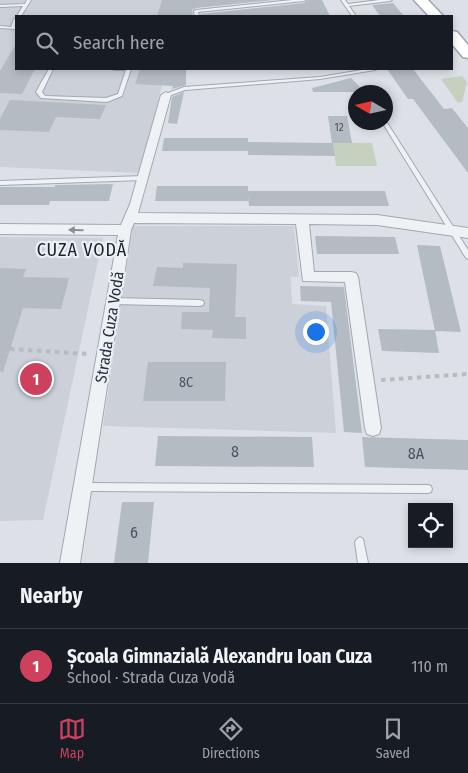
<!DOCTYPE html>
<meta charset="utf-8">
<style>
:root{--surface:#171b24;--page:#20242c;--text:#f1f3f6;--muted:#9ea1a6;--line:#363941;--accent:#cd405e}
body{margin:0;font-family:"Fira Sans Condensed",sans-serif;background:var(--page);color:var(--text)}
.controls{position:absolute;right:15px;bottom:15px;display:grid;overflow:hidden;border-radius:0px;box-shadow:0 2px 8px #0003}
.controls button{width:45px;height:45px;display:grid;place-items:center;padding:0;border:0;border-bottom:1px solid var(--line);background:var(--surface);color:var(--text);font:25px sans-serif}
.compass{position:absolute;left:348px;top:85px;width:45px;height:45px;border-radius:50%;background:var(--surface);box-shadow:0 2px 8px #0003;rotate:279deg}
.you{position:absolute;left:315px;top:331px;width:18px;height:18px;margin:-12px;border:4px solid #fff;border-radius:50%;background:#1a73e8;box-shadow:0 0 0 8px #1a73e833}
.badge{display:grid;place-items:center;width:32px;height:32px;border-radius:50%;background:var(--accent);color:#fff;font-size:16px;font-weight:700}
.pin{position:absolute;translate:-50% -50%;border:2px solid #fff;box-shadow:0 1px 5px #0006}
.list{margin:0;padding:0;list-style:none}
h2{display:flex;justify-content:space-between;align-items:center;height:65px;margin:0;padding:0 20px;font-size:21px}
h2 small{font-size:16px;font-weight:400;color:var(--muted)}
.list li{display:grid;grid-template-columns:32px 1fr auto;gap:15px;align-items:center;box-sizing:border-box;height:75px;padding:0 20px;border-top:1px solid var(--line)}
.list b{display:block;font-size:19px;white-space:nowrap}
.list p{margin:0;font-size:16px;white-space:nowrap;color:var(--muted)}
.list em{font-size:16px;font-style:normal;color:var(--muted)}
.icon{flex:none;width:28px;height:28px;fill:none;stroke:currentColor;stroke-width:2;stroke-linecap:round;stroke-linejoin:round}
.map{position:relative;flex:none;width:468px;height:563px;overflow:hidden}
.search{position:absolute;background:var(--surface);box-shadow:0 2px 8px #0003;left:15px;right:15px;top:15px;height:55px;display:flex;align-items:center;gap:12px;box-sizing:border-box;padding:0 18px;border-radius:0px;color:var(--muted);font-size:19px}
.sheet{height:140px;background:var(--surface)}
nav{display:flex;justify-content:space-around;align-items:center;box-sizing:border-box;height:70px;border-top:1px solid var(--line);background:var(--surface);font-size:14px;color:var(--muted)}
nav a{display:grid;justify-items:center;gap:2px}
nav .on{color:var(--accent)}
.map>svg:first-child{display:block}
</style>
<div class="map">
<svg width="468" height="563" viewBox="0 0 468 563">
<rect width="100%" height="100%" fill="#dde1e7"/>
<path fill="#cbd0d9" d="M0,0H225L181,10L182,16H16V69H186L184,77H164L140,173L0,167Z
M133,226H294L299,277H291L292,304L326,306L336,433L103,426Z
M0,237L103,238L43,520L0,521Z"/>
<path fill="#c4d1be" d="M462,76L467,82L462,102L458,103L441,79Z
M333,143H372L377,166H336Z"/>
<path fill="#b4bbc3" d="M162,0H274L196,8L192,10L193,16H157Z
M308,0H322L330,16H201L200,14L304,3Z
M393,3L404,16H380L372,5Z
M16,44V69H35L22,94L0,93V71Z
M140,69H186V85L172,89L173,86L135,84Z
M387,69H413L444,109L452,108L468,128V173L413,99H408Z
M351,78L365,92H313L312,88Z
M184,92L177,124L168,123L172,97Z
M10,100L106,105L100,119L56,117L49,132L0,130V119Z
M328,116H347L352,143H332Z
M164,138H248V151H162Z
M248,142L333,143L335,156L248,155Z
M113,184L109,201H50L49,205H0V187H55V185Z
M157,186H248V191H385L389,206H249L248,197V201H155Z
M315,236L395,237L399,254H317Z
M417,245L440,246L461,332L435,331Z
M183,263L237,264L235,317H246V339L212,338L213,330L181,329L182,312H209L210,288L153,286L157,267L183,268Z
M0,268L26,269L23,277L69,278L61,309L23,308L3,372L0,371Z
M300,286L344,287L362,433L344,432L331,302L301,301Z
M378,329L435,330L439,353L382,351Z
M148,362H226L225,401H143Z
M158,436L312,437L314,467L155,466Z
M362,437L468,440V470L365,467Z
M122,502H154L148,563H114Z"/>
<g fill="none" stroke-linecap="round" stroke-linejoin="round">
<g stroke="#a2a8b1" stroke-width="2">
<path id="lane" d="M27,0H31L21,16H17L23,6L0,7V5L25,4Z
M292,0H306L304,1L198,12L199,16H195L194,11L196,10Z
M341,0H345L348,4L379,0H392L390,1L349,6L356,16H352Z
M14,19H16V24L15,27H16V29L0,28V26L11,27Z
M49,69H53L42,92L45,96L106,98L118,94L126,70H115L113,69H131L122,96L107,102L41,98L36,92Z
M368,69H377L375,70L320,79L185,90L166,97L163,95L184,87L320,77Z
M386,121L468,250V259L466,258L382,122H386Z
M143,176L146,178L143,180L0,185V181Z
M113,298L200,300L203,301L204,303L203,305L200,306L113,304L111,303L109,301L111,299Z
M83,483L428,485L431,486L432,489L431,492L428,493L83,491L80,490L79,487L80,484Z
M360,537L363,539L368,563H358L355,542L357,539Z"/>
</g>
<g stroke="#a2a8b1" stroke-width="2">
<path id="street" d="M166,92L171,95L138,213L377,215L468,228V238L377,225L309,224L314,272H351L356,273L358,277L381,428L379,434L373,436L367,434L365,428L345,282L303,281L296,224L134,223L131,230L80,563H60L118,235L0,234V224L121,225L130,204L161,95Z"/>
</g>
<g stroke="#9ca6b2" stroke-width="3">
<path id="primary" d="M414,0H428L443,16H429Z
M452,31L457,32L468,45V58L463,57L452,44Z"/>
</g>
<path stroke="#b7bcc1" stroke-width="4" stroke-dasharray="4.5 4.5" stroke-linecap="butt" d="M10,349L90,354
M381,380L468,374"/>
<use href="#lane" fill="#eff2f5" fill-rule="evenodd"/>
<use href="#street" fill="#eff2f5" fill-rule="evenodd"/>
<use href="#primary" fill="#fff" fill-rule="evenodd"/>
</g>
<defs><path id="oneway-solid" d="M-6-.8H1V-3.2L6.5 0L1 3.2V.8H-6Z" transform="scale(1.25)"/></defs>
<use fill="#8a9199" href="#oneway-solid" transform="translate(76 230) rotate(-179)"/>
<g text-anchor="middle" stroke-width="4.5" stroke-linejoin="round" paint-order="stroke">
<g font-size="11" fill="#4a535e">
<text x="339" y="131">12</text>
</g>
<g font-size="14" fill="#4a535e">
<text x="186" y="387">8C</text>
</g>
<g font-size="16" fill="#26303d" stroke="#ecf0f4">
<text transform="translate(109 327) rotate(-81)" y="6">Strada Cuza Vodă</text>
</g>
<g font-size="16" fill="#4a535e">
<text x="235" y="457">8</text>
<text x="416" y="459">8A</text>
<text x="134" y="538">6</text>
</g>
<g font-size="18" letter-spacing="1" fill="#19212e" stroke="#ecf0f4">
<text x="82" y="256">CUZA VODĂ</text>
</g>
</g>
</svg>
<div class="controls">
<button><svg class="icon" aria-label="locate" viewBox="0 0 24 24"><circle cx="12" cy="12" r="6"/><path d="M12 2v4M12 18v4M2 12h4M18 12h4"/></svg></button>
</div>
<svg class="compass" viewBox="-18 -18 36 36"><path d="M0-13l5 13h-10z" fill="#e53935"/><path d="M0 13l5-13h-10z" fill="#9ea1a6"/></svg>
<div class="you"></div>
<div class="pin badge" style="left:36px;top:379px">1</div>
<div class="search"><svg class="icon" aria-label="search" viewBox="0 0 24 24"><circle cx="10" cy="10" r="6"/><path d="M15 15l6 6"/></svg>Search here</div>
</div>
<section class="sheet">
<h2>Nearby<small></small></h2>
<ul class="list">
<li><span class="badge">1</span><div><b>Școala Gimnazială Alexandru Ioan Cuza</b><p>School · Strada Cuza Vodă</p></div><em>110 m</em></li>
</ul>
</section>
<nav>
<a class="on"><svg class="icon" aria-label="map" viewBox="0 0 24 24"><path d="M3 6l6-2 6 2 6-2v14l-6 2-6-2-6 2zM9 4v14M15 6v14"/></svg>Map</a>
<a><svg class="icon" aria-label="directions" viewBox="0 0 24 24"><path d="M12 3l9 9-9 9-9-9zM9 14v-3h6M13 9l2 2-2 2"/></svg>Directions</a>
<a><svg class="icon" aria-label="saved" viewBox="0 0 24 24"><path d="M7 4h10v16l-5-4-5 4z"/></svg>Saved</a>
</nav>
